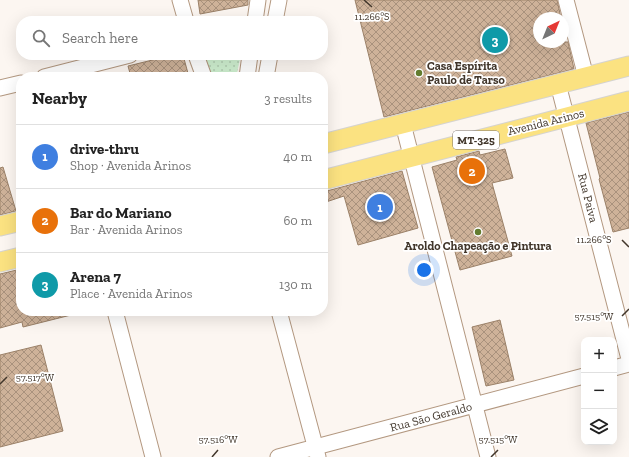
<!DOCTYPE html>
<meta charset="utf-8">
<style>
:root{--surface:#fff;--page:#f2f2f2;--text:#222;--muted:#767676;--line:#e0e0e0;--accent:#2563eb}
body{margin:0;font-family:"Zilla Slab",serif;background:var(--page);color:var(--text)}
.controls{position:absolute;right:12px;bottom:12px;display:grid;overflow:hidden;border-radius:8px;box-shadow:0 4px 16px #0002}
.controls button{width:36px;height:36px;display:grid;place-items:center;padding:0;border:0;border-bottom:1px solid var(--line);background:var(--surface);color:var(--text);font:20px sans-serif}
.compass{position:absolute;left:533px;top:12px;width:36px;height:36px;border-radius:50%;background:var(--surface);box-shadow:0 4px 16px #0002;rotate:43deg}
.you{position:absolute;left:424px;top:270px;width:14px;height:14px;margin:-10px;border:3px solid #fff;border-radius:50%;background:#1a73e8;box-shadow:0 0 0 6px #1a73e833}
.badge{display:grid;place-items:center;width:26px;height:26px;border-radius:50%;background:var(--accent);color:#fff;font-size:13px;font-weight:700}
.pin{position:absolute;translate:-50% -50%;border:2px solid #fff;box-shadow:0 1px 4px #0006}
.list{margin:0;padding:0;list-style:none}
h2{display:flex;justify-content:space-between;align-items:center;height:52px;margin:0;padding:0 16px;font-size:17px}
h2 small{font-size:13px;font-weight:400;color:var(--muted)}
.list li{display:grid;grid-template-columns:26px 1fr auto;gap:12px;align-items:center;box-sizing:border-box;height:64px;padding:0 16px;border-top:1px solid var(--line)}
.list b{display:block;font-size:15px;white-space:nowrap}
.list p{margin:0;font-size:13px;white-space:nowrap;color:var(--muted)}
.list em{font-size:13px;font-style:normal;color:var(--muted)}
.icon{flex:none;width:22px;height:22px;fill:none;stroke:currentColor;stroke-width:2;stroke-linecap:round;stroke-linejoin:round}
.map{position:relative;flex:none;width:629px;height:457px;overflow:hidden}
.search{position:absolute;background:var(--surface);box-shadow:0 4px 16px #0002;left:16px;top:16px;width:312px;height:44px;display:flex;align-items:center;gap:10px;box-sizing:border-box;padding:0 14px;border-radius:16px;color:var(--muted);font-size:15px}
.panel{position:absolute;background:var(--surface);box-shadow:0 4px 16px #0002;left:16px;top:72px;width:312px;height:244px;border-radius:16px}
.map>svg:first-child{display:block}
</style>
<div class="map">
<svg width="629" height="457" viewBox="0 0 629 457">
<defs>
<pattern id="park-dots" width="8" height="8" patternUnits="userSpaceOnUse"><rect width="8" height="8" fill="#d0f1d1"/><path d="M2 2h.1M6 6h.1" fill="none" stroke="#b4cfb4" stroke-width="1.8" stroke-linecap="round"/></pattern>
<pattern id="building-cross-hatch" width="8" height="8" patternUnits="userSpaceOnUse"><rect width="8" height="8" fill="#ceb299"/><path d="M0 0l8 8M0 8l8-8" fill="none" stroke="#a9927d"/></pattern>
</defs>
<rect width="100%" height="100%" fill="#fcf6f1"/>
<path fill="url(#park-dots)" d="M203,55H241L236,77H210Z"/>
<path fill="url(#building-cross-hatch)" stroke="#9b8168" d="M198,0H248V5L200,14Z
M355,0H557L561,18H539V42H568L574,69L384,117Z
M173,55H183L189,77H131L128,66Z
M629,112V228L613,232L599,179L600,178L586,123Z
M505,149L513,178L492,183L512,256L460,270L432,167L457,160L456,157L479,151L480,155Z
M3,167L16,211L0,215V168Z
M402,171L418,228L358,245L344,196L323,203V192Z
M21,269V311H75V314L23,327L22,322L0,328V274Z
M500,320L514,380L486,386L472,327Z
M41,345L63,431L0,447V355Z"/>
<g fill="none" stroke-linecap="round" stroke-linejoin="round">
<g stroke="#b39880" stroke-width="17">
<path id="minor" d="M180,0L186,21
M566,0L586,77
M255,21L258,0
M275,21L279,0
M196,55L204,77
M44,77L130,55
M247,77L250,55
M266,77L270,55
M558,84L629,359
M0,88L21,83
M403,124L488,457
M115,311L153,457
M279,311L318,457
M614,368L629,364
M278,457L584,376"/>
</g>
<g stroke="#d5d3d0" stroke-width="21">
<path id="major" d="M323,144L629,66
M323,180L629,101
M0,226L21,221
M0,262L21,257"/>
</g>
<use href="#minor" stroke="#fff" stroke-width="15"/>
<use href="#major" stroke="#fbe281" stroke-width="19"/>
</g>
<path fill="none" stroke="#41362b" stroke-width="1.5" d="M364,0L372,7M622,240L629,247M622,316L629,309M0,384L7,377M212,457L218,450M491,457L498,450"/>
<g fill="#627c2f" stroke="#fff" stroke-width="1.5">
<circle cx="419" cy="73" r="4"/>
<circle cx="478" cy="232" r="4"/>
</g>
<g text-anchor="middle" stroke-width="3.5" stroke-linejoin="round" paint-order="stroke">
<rect fill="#fff" stroke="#7a726b" stroke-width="1" x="453" y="131" width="46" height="18" rx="3"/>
<g font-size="11" font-weight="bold" fill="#41362b">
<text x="476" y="144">MT-325</text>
</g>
<g font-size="12" font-weight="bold" fill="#41362b" stroke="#fff" text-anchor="start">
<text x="427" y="70">Casa Espírita<tspan x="427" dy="14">Paulo de Tarso</tspan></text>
<text x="478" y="250" text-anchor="middle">Aroldo Chapeação e Pintura</text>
</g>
<g font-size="12" fill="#41362b" stroke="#fff">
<text transform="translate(546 122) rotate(-14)" y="4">Avenida Arinos</text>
<text transform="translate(588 198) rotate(76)" y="4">Rua Paiva</text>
<text transform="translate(431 417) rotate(-15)" y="4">Rua São Geraldo</text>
</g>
</g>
<g font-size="10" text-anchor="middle" fill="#41362b" stroke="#fff" stroke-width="3.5" stroke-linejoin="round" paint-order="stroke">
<text x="372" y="20">11.266°S</text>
<text x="594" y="243">11.266°S</text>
<text x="594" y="320">57.515°W</text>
<text x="35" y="381">57.517°W</text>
<text x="218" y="443">57.516°W</text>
<text x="498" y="443">57.515°W</text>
</g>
</svg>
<div class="controls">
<button>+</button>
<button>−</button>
<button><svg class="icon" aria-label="layers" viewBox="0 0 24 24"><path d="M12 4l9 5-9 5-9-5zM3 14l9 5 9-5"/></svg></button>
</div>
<svg class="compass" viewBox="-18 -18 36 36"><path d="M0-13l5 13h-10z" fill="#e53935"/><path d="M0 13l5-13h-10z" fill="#767676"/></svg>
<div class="you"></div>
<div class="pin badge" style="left:380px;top:207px;background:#3f7fe0">1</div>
<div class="pin badge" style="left:472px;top:171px;background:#e8710a">2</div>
<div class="pin badge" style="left:495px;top:40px;background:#0f9aa8">3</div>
<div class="search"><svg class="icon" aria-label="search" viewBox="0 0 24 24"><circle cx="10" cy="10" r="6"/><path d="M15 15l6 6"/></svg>Search here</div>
<section class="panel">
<h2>Nearby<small>3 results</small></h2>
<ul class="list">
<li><span class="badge" style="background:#3f7fe0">1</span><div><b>drive-thru</b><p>Shop · Avenida Arinos</p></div><em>40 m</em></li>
<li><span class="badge" style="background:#e8710a">2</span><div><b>Bar do Mariano</b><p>Bar · Avenida Arinos</p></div><em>60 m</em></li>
<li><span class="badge" style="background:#0f9aa8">3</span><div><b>Arena 7</b><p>Place · Avenida Arinos</p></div><em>130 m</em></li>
</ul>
</section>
</div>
